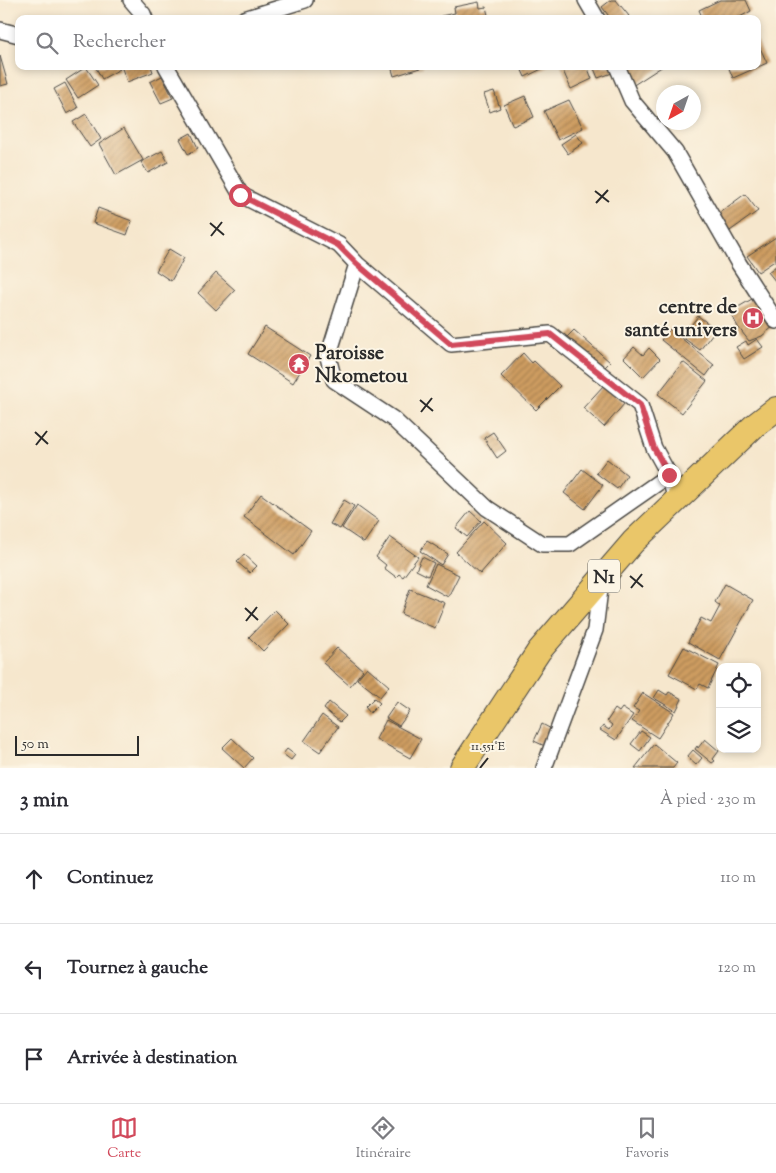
<!DOCTYPE html>
<html lang="fr">
<meta charset="utf-8">
<style>
:root{--surface:#fff;--page:#f2f2f3;--text:#2b2b33;--muted:#7c7c81;--line:#e1e1e2;--accent:#d1495b}
body{margin:0;font-family:"Sorts Mill Goudy",serif;background:var(--page);color:var(--text)}
.controls{position:absolute;right:15px;bottom:15px;display:grid;overflow:hidden;border-radius:10px;box-shadow:0 2px 8px #0003}
.controls button{width:45px;height:45px;display:grid;place-items:center;padding:0;border:0;border-bottom:1px solid var(--line);background:var(--surface);color:var(--text);font:25px sans-serif}
.compass{position:absolute;left:656px;top:85px;width:45px;height:45px;border-radius:50%;background:var(--surface);box-shadow:0 2px 8px #0003;rotate:220deg}
.scale{position:absolute;left:15px;bottom:12px;width:124px;box-sizing:border-box;padding-left:5px;border:2px solid #2b2b2b;border-top:0;font-size:14px;line-height:18px;white-space:nowrap;color:#2b2b2b;-webkit-text-stroke:4px #fcf5e5;paint-order:stroke}
.stop{position:absolute;width:15px;height:15px;margin:-11px;border:4px solid #d1495b;border-radius:50%;background:#fff}
.stop.end{background:#d1495b;border-color:#fff;box-shadow:0 1px 5px #0008}
.list{margin:0;padding:0;list-style:none}
h2{display:flex;justify-content:space-between;align-items:center;height:65px;margin:0;padding:0 20px;font-size:21px}
h2 small{font-size:16px;font-weight:400;color:var(--muted)}
.list li{display:grid;grid-template-columns:32px 1fr auto;gap:15px;align-items:center;box-sizing:border-box;height:90px;padding:0 20px;border-top:1px solid var(--line)}
.list b{display:block;font-size:19px;white-space:nowrap}
.list em{font-size:16px;font-style:normal;color:var(--muted)}
.icon{flex:none;width:28px;height:28px;fill:none;stroke:currentColor;stroke-width:2;stroke-linecap:round;stroke-linejoin:round}
.map{position:relative;flex:none;width:776px;height:768px;overflow:hidden}
.search{position:absolute;background:var(--surface);box-shadow:0 2px 8px #0003;left:15px;right:15px;top:15px;height:55px;display:flex;align-items:center;gap:12px;box-sizing:border-box;padding:0 18px;border-radius:10px;color:var(--muted);font-size:19px}
.sheet{height:335px;background:var(--surface)}
nav{display:flex;justify-content:space-around;align-items:center;box-sizing:border-box;height:70px;border-top:1px solid var(--line);background:var(--surface);font-size:14px;color:var(--muted)}
nav a{display:grid;justify-items:center;gap:2px}
nav .on{color:var(--accent)}
.map>svg:first-child{display:block}
</style>
<div class="map">
<svg width="776" height="768" viewBox="0 0 776 768">
<defs>
<pattern id="building-hatch" width="6" height="6" patternUnits="userSpaceOnUse" patternTransform="scale(1.25)"><rect width="6" height="6" fill="#cd9c60"/><path d="M-1 1l2-2M0 6l6-6M5 7l2-2" fill="none" stroke="#a77f4f"/></pattern>
</defs>
<rect width="100%" height="100%" fill="#fcf5e5"/>
<filter id="ink" filterUnits="userSpaceOnUse"><feTurbulence type="fractalNoise" baseFrequency=".02" numOctaves="2"/><feDisplacementMap in="SourceGraphic" scale="10" xChannelSelector="R" yChannelSelector="G"/><feConvolveMatrix kernelMatrix="1 2 1 2 8 2 1 2 1" color-interpolation-filters="sRGB"/></filter>
<filter id="wash" filterUnits="userSpaceOnUse"><feTurbulence type="fractalNoise" baseFrequency=".0096" numOctaves="4" result="noise"/><feDisplacementMap in="SourceGraphic" scale="20" xChannelSelector="R" yChannelSelector="G"/><feGaussianBlur stdDeviation="1.12" result="paint"/><feColorMatrix in="noise" values="0 0 0 0 0 0 0 0 0 0 0 0 0 0 0 0 0 1.4 0 .05"/><feComposite in="paint" operator="in"/></filter>
<g filter="url(#wash)">
<rect width="100%" height="100%" fill="#f6e7cd"/>
<g id="blocks">
<path fill="url(#building-hatch)" d="M611,0H616L629,16L625,19H611L602,7Z
M720,0H746L751,11L736,19H703L699,10Z
M479,2L480,8L486,7L489,19H442L441,16L455,13L454,7Z
M757,41L767,63L733,78L728,66H757Z
M0,56L8,84L0,86Z
M95,66H119L120,69L102,79Z
M121,66H151L153,72L127,82Z
M391,66H423V67L394,76Z
M520,66H548L525,77Z
M561,66H587L592,79L571,89Z
M593,66H613L615,72L598,78Z
M616,66H663L629,88Z
M86,67L98,85L78,98L66,80Z
M162,76L173,98L161,103L150,82Z
M65,83L78,108L67,114L54,89Z
M494,91L500,108L490,112L484,94Z
M525,96L534,117L513,126L504,105Z
M569,100L583,128L558,140L544,111Z
M86,114L101,139L90,147L73,122Z
M124,128L143,160L116,175L99,144Z
M191,133L198,148L188,154L180,139Z
M576,134L583,143L568,154L561,144Z
M162,151L168,162L148,173L141,162Z
M745,194L758,211L727,233L715,216Z
M98,208L132,221L127,235L93,223Z
M776,237V260L758,272L747,256Z
M169,249L184,258L171,281L156,271Z
M776,266V282L768,272Z
M216,273L235,290L216,310L198,293Z
M757,296L774,326L762,336L749,341L738,327L730,312Z
M698,316L716,329L700,350L682,337Z
M265,327L310,356L293,383L248,354Z
M670,329L714,365L706,376L661,340Z
M574,330L610,362L601,371L565,339Z
M757,339L763,347L744,359L736,347L746,341L748,345Z
M634,347L643,355L649,348L660,359L643,377L624,358Z
M523,353L532,363L534,361L560,386L536,410L501,376Z
M683,362L707,381L682,413L658,394Z
M604,385L625,403L604,427L583,408Z
M493,432L506,451L497,458L484,438Z
M607,459L627,475L617,489L596,473Z
M582,469L603,485L585,509L564,493Z
M261,494L311,531L294,555L244,517Z
M344,500L354,506L340,529L330,524Z
M357,505L379,521L364,543L342,528Z
M470,511L481,521L467,537L456,528Z
M484,521L507,543L480,574L456,552Z
M390,537L418,557L403,577L399,574L396,577L384,568L386,565L376,557Z
M427,541L448,554L441,565L420,551Z
M244,554L257,566L250,573L237,562Z
M422,557L434,563L428,576L416,570Z
M436,564L459,575L448,597L426,585Z
M725,584L753,600L720,660L688,642L701,618L711,623L720,606L715,602Z
M410,589L445,603L435,628L401,614Z
M275,610L289,624L263,651L249,637Z
M684,647L719,665L708,688L700,684L697,689L669,674Z
M337,648L363,670L350,686L323,663Z
M367,667L389,686L380,697L357,679Z
M659,690L667,695L669,692L682,699L676,711L654,698Z
M643,693L674,713L658,738L632,721L639,711L633,708Z
M374,698L380,703L370,713L365,707Z
M329,702L346,716L340,722L324,709Z
M397,702L410,711L399,726L386,718Z
M622,708L633,715L616,740L600,730L603,726L609,730L612,725L607,721L615,709L619,712Z
M322,715L338,727L320,752L304,741Z
M386,720L421,739L410,758L376,739Z
M542,724L555,731L547,747L534,741Z
M641,731L650,737L640,751L631,744Z
M232,738L253,758L244,768L222,748Z
M705,739L719,751L713,759L715,761L712,763L695,749L697,746L698,748Z
M654,744L677,763L673,768H635Z
M287,749L295,755L291,760L283,754Z
M693,750L702,758L696,765L687,757Z"/>
</g>
</g>
<g filter="url(#ink)">
<use href="#blocks" fill-opacity="0" stroke="#494743" stroke-width="1"/>
<g fill="none" stroke-linecap="round" stroke-linejoin="round">
<g stroke="#494743" stroke-width="18">
<path id="minor" d="M131,0L143,14L145,19
M586,0L597,19
M244,19L305,0
M0,30L19,35
M166,66L241,195L339,245L357,264L451,344L550,334L640,405L654,448L669,475L676,501
M617,66L632,101L675,152L739,264L776,321
M357,264L328,357L334,380L393,419L487,508L542,544H570L669,475
M544,768L595,630L601,581"/>
</g>
<g stroke="#494743" stroke-width="26">
<path id="trunk" d="M462,768L539,651L633,542L754,426L776,409"/>
</g>
<use href="#minor" stroke="#fff" stroke-width="15"/>
<use href="#trunk" stroke="#eac669" stroke-width="24"/>
</g>
</g>
<g fill="none" stroke-linecap="round" stroke-linejoin="round" filter="url(#ink)">
<path stroke="#d1495b" stroke-width="6" d="M240,195L338,245L357,264L451,344L550,334L640,405L654,448L669,475"/>
</g>
<path fill="none" stroke="#2b2b2b" stroke-width="2" d="M595,191L609,202M596,203L608,190M210,223L224,235M211,236L222,222M420,400L433,411M421,412L432,398M35,432L48,444M36,445L47,431M630,576L643,587M631,588L642,574M245,608L258,620M246,621L257,607M480,768L488,758"/>
<defs>
<g id="hospital-disc" transform="scale(1.125)"><circle r="9.5" fill="#d1495b" stroke="#fcf5e5"/><path d="M-5-5h3v3.5h4V-5h3V5h-3V1.5h-4V5h-3Z" fill="#fff"/></g>
<g id="temple-disc" transform="scale(1.125)"><circle r="9.5" fill="#d1495b" stroke="#fcf5e5"/><path d="M0-6L5-2H3V0L6.5 2.5H4V6H1.5V3h-3V6H-4V2.5H-6.5L-3 0V-2H-5Z" fill="#fff"/></g>
</defs>
<g fill-rule="evenodd">
<use href="#hospital-disc" x="753" y="318"/>
<use href="#temple-disc" x="299" y="364"/>
</g>
<g text-anchor="middle" stroke-width="4" stroke-linejoin="round" paint-order="stroke">
<rect fill="#fcf5e5" stroke="#6a6863" stroke-width="1" x="588" y="559.5" width="32" height="33" rx="4"/>
<g font-size="19" font-weight="bold" fill="#2b2b2b">
<text x="604" y="583">N1</text>
</g>
<g font-size="20" font-weight="bold" fill="#2b2b2b" stroke="#fcf5e5" text-anchor="end">
<text x="737" y="313">centre de<tspan x="737" dy="23">santé univers</tspan></text>
<text x="315" y="359" text-anchor="start">Paroisse<tspan x="315" dy="23">Nkometou</tspan></text>
</g>
</g>
<g font-size="12" text-anchor="middle" fill="#2b2b2b" stroke="#fcf5e5" stroke-width="4" stroke-linejoin="round" paint-order="stroke">
<text x="488" y="750">11.551°E</text>
</g>
</svg>
<div class="controls">
<button><svg class="icon" aria-label="locate" viewBox="0 0 24 24"><circle cx="12" cy="12" r="6"/><path d="M12 2v4M12 18v4M2 12h4M18 12h4"/></svg></button>
<button><svg class="icon" aria-label="layers" viewBox="0 0 24 24"><path d="M12 4l9 5-9 5-9-5zM3 14l9 5 9-5"/></svg></button>
</div>
<svg class="compass" viewBox="-18 -18 36 36"><path d="M0-13l5 13h-10z" fill="#e53935"/><path d="M0 13l5-13h-10z" fill="#7c7c81"/></svg>
<div class="scale">50 m</div>
<div class="stop" style="left:240px;top:195px"></div>
<div class="stop end" style="left:669px;top:475px"></div>
<div class="search"><svg class="icon" aria-label="search" viewBox="0 0 24 24"><circle cx="10" cy="10" r="6"/><path d="M15 15l6 6"/></svg>Rechercher</div>
</div>
<section class="sheet">
<h2>3 min<small>À pied · 230 m</small></h2>
<ul class="list">
<li><svg class="icon" aria-label="ahead" viewBox="0 0 24 24"><path d="M12 20V5M6 11l6-6 6 6"/></svg><div><b>Continuez</b></div><em>110 m</em></li>
<li><svg class="icon" aria-label="left" viewBox="0 0 24 24"><path d="M17 20v-9H6M10 6l-5 5 5 5"/></svg><div><b>Tournez à gauche</b></div><em>120 m</em></li>
<li><svg class="icon" aria-label="arrive" viewBox="0 0 24 24"><path d="M6 21V4h12l-3 4 3 4H6"/></svg><div><b>Arrivée à destination</b></div></li>
</ul>
</section>
<nav>
<a class="on"><svg class="icon" aria-label="map" viewBox="0 0 24 24"><path d="M3 6l6-2 6 2 6-2v14l-6 2-6-2-6 2zM9 4v14M15 6v14"/></svg>Carte</a>
<a><svg class="icon" aria-label="directions" viewBox="0 0 24 24"><path d="M12 3l9 9-9 9-9-9zM9 14v-3h6M13 9l2 2-2 2"/></svg>Itinéraire</a>
<a><svg class="icon" aria-label="saved" viewBox="0 0 24 24"><path d="M7 4h10v16l-5-4-5 4z"/></svg>Favoris</a>
</nav>
